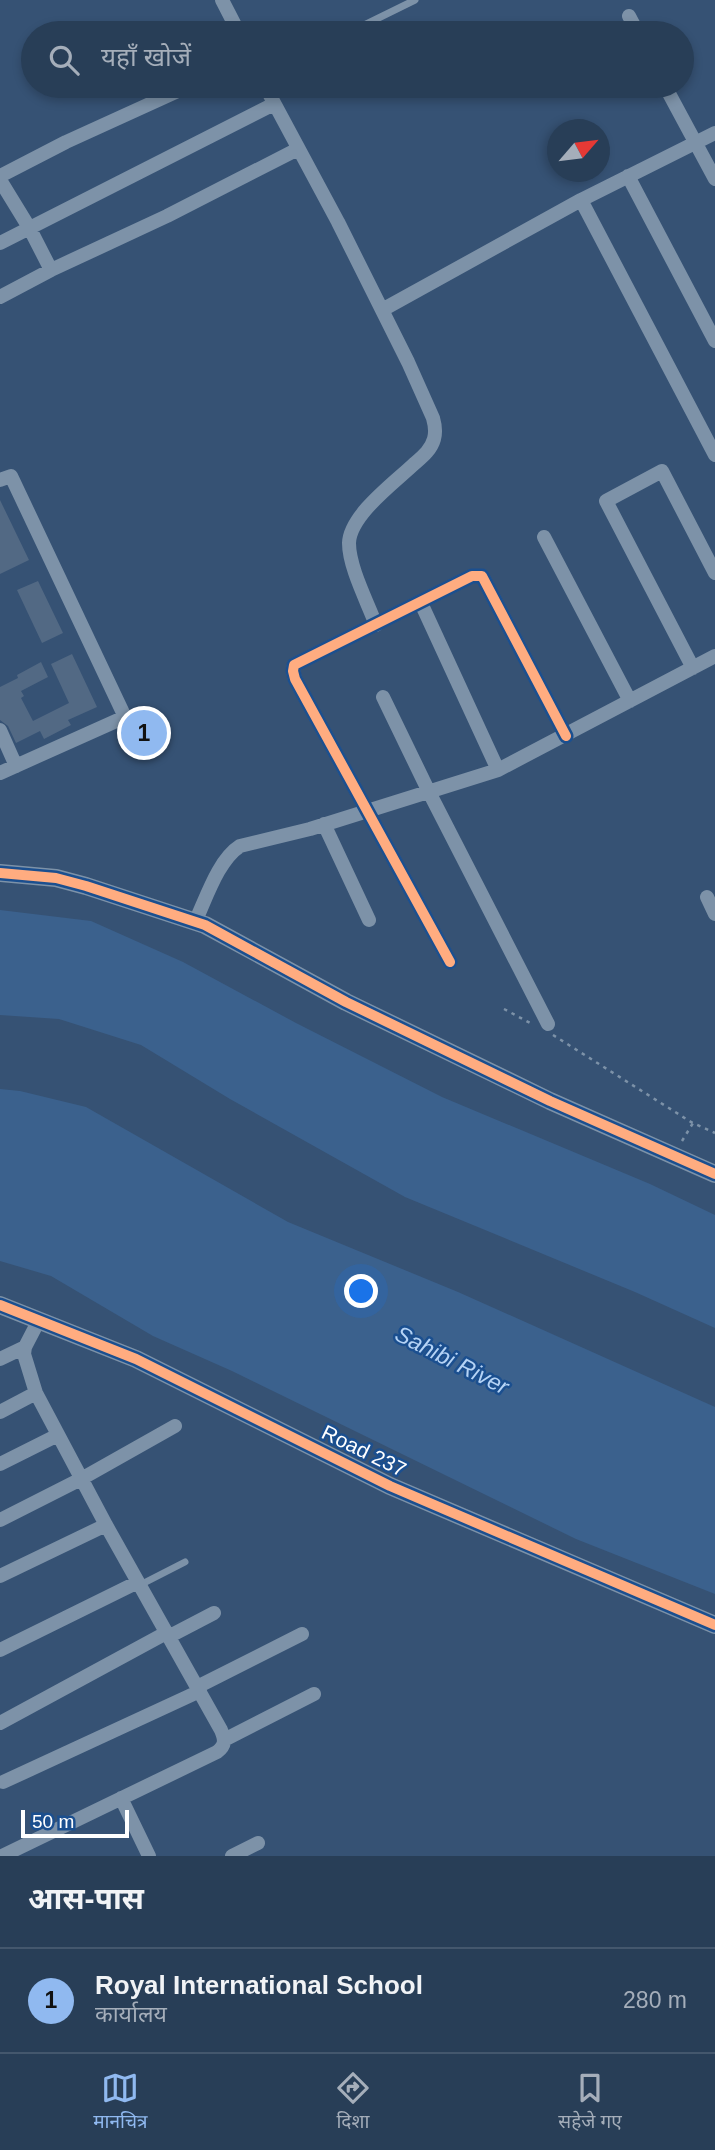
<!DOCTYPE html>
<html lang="hi">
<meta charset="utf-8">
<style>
:root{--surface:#283e57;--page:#30455d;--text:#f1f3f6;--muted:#a5aeba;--line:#44576d;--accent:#90b9f0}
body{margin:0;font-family:Arial,"Noto Sans Devanagari",sans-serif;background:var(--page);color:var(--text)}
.compass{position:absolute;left:547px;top:119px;width:63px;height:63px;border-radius:50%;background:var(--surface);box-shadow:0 4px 10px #0003;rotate:62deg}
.scale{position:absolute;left:21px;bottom:18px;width:108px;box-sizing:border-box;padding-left:7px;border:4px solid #fff;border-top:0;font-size:19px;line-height:24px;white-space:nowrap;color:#fff;-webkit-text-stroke:5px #1b4f8f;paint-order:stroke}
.you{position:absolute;left:362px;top:1292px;width:24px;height:24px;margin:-18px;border:5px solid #fff;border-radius:50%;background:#1a73e8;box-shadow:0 0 0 10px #1a73e833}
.badge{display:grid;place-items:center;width:46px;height:46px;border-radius:50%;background:var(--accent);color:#111;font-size:23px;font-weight:700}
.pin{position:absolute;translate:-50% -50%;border:4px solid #fff;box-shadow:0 2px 7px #0006}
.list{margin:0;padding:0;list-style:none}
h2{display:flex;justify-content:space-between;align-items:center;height:91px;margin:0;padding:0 28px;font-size:30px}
h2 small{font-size:23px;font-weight:400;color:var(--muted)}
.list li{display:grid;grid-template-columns:46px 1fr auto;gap:21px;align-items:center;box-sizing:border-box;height:105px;padding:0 28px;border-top:2px solid var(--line)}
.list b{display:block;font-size:26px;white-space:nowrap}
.list p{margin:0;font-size:23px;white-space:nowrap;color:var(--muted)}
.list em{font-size:23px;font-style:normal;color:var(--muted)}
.icon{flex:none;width:38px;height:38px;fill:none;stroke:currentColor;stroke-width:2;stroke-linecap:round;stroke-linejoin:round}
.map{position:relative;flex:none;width:715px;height:1856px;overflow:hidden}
.search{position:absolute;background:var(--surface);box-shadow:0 4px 10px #0003;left:21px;right:21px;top:21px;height:77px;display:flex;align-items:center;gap:18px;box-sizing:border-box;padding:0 24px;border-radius:38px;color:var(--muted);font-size:26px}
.sheet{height:196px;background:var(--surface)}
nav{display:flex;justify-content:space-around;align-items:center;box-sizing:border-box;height:98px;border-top:2px solid var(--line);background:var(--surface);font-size:19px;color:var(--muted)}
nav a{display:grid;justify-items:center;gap:4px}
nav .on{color:var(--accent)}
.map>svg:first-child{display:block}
</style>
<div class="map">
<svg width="715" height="1856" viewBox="0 0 715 1856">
<rect width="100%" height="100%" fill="#365274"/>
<path fill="#3b618d" d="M0,910L91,921L183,962L296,1023L442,1097L650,1184L715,1215V1328L635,1292L405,1197L230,1099L141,1045L59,1019L0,1015Z
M0,1089L20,1091L86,1107L288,1222L458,1292L715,1407V1594L576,1539L232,1371L153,1336L51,1276L0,1261Z"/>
<path fill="#526984" d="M0,500L29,560L0,574Z
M38,581L63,633L42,643L17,590Z
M72,654L97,707L68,720L71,725L44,739L40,731L16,743L8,726L0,720V687L18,678L17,675L41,662L48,677L21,691L24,696L21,698L33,721L69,703L51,664Z"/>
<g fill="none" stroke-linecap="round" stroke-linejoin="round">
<path stroke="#7d92a8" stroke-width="2.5" stroke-dasharray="3.5 5" stroke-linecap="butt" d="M504,1009L532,1024
M553,1035L691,1122L715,1133
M682,1141L693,1123"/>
<path stroke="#7d92a8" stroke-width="7" d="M348,33L415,0
M140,1585L185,1562"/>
<path stroke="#7d92a8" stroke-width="14" d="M222,0L239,33
M629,16L638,33
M265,86L338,222L408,362L433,418C435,425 436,432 434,439C431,450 422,457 414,464C394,483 350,515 349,543C349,567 367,601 376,625
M665,86L715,179
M0,176L66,142L189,86
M628,176L715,341
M0,180L30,229L51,270
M581,200L715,455
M0,243L274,104
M0,297L51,270L167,216L298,149
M382,310L581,200L715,133
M0,480L11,476L125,717L0,773
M544,537L630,701
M421,603L498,770
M693,668L606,501L662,471L715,573
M383,697L429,792L548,1024
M0,730L16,766
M324,824L369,920
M707,897L715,914
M195,922C206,899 218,860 240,846L310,829L498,770L715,656
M450,962L295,679L293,671L294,665L472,576H482L566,736
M0,1359L25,1347
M0,1412L36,1393
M0,1464L58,1435
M0,1520L81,1479L175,1426
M0,1576L106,1525
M168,1637L214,1613
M0,1650L138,1582
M197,1687L302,1634
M0,1723L166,1633
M224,1740L314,1694
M3,1782L200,1691
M121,1798L149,1856
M2,1856L217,1752C226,1745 225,1740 221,1730L106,1525L36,1393L24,1354L25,1347L39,1320
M232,1856L258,1843"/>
<path stroke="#7d92a8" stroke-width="18" d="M0,873L56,878L86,886L205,925L346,1002L550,1101L715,1174
M0,1305L136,1359L390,1486L715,1625"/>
<g stroke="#1b4f8f" stroke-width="15">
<path id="cycleway" d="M0,873L56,878L86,886L205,925L346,1002L550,1101L715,1174
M450,962L295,679L293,671L294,665L472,576H482L566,736
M0,1305L136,1359L390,1486L715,1625"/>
</g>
<use href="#cycleway" stroke="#ffac80" stroke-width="10"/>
</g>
<g text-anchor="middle" stroke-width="5" stroke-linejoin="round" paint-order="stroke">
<g font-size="21" fill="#fff" stroke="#1b4f8f">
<text transform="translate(364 1451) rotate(26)" y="7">Road 237</text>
</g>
<g font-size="23" font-style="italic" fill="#b5d3f5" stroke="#1b4f8f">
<text transform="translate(452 1360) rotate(27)" y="8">Sahibi River</text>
</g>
</g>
</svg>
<svg class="compass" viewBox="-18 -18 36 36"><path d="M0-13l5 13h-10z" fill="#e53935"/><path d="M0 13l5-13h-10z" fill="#a5aeba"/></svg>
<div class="scale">50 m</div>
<div class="you"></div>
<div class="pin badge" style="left:144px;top:733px">1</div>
<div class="search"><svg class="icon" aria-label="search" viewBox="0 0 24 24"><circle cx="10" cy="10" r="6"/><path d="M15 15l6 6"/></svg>यहाँ खोजें</div>
</div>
<section class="sheet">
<h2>आस-पास<small></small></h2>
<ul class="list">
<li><span class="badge">1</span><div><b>Royal International School</b><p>कार्यालय</p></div><em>280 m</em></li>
</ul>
</section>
<nav>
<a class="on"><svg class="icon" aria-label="map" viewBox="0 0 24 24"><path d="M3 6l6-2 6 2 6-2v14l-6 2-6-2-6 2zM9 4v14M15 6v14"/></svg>मानचित्र</a>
<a><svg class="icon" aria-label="directions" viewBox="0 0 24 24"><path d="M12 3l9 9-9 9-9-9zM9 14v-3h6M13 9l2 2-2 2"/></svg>दिशा</a>
<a><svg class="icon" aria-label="saved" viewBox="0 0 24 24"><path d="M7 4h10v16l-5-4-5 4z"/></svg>सहेजे गए</a>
</nav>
